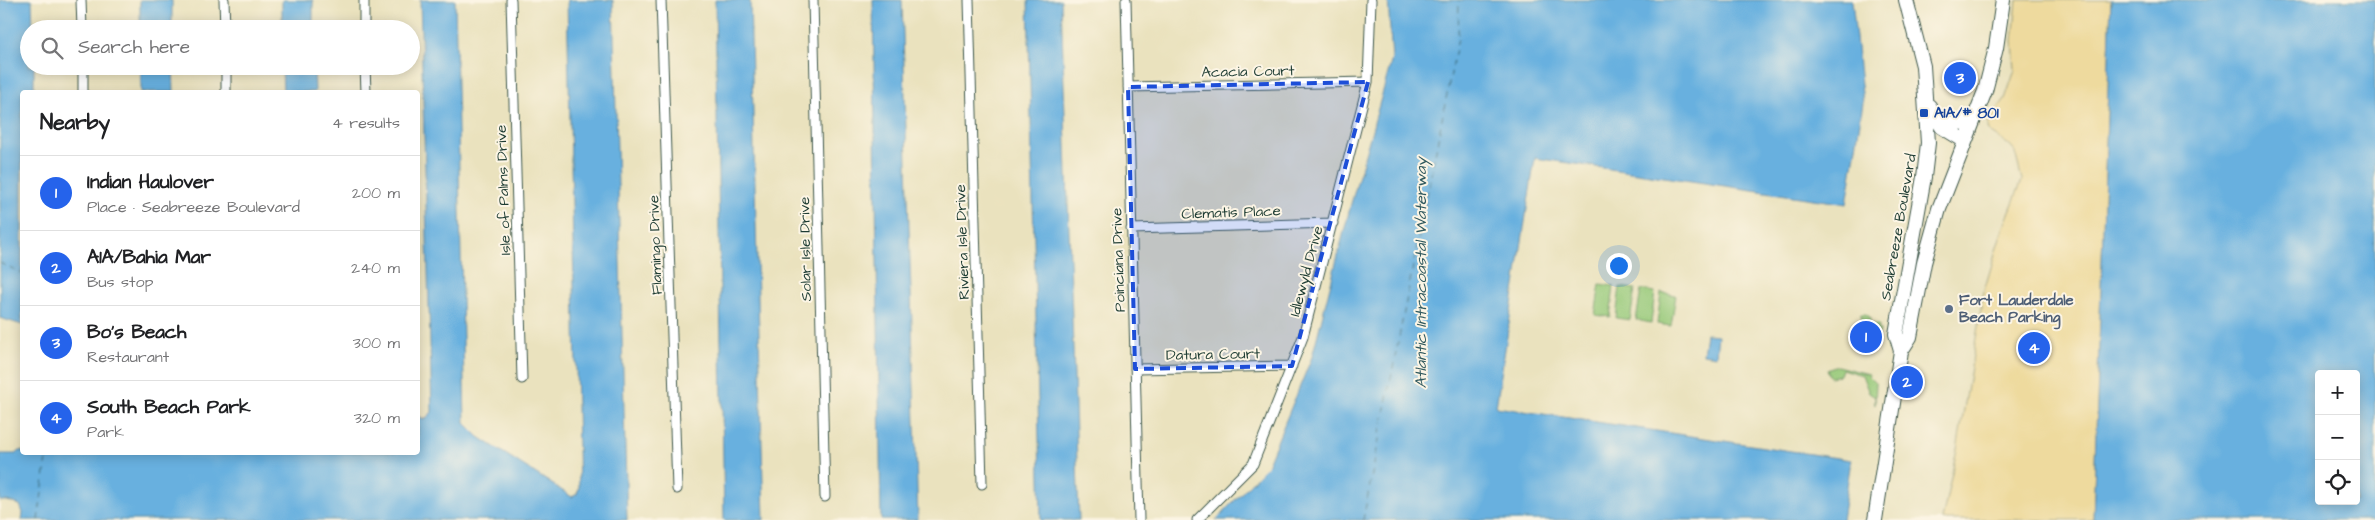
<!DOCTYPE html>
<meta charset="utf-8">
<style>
:root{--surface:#fff;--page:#f6f6f6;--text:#202124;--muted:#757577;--line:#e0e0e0;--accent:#2563eb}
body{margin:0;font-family:"Architects Daughter",sans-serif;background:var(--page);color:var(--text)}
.controls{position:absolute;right:15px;bottom:15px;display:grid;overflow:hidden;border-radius:5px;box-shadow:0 2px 12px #0003}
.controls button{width:45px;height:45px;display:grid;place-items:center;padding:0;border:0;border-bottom:1px solid var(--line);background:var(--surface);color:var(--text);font:25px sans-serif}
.you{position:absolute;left:1618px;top:265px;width:18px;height:18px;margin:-12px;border:4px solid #fff;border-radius:50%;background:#1a73e8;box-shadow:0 0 0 8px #1a73e833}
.badge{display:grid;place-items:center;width:32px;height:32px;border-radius:50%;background:var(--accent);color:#fff;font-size:16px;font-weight:700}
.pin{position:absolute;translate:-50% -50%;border:2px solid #fff;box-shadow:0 1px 5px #0006}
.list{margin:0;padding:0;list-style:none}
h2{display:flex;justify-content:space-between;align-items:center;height:65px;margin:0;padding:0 20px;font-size:21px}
h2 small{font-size:16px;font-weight:400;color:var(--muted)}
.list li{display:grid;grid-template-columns:32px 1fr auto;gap:15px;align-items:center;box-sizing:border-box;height:75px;padding:0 20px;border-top:1px solid var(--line)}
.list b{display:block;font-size:19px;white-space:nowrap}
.list p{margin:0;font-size:16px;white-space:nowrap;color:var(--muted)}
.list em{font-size:16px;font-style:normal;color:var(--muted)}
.icon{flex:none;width:28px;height:28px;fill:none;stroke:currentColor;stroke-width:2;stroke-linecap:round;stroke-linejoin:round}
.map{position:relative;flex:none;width:2375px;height:520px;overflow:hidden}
.search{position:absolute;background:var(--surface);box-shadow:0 2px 12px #0003;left:20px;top:20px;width:400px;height:55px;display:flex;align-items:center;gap:12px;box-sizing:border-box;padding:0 18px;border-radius:28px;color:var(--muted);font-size:19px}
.panel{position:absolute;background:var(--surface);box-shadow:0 2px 12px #0003;left:20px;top:90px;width:400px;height:365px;border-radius:5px}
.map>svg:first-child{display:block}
</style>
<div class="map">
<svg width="2375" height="520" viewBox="0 0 2375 520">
<rect width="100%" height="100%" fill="#fcf5e5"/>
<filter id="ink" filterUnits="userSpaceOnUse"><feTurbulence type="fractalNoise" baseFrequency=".02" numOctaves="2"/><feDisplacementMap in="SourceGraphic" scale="10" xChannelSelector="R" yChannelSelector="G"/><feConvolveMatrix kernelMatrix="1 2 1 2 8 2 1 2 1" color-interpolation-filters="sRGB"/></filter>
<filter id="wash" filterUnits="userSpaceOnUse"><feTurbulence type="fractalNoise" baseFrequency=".0096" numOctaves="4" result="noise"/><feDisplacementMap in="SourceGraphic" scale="20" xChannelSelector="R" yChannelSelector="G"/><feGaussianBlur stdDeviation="1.12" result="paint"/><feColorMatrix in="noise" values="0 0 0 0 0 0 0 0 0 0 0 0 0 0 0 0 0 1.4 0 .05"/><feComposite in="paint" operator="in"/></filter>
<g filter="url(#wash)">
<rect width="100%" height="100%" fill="#eae2be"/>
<path fill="#97c979" stroke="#5b8356" d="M1600,284L1614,286L1610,317L1595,315Z
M1620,287L1635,289L1630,320L1616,318Z
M1641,290L1655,292L1651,323L1636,320Z
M1661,293L1676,295L1671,326L1657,324Z
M1861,314H1866L1870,319V323L1879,325L1878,330H1881L1875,340L1869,342L1859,341Z
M1837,366L1869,374V376L1876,383L1875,405V397L1869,393L1862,375L1842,369L1840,375L1830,377L1827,370Z"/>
<path fill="#eeda9e" stroke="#868c69" d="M2017,0H2111L2093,520H1942L1958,444L1984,291L2001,234L2022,180L2015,152L2009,145L1991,133L1988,128L1989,120L2005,99L2015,70L2013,41Z"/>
<path fill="#68b0df" stroke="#44768a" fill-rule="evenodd" d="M0,0H32L33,29H29V66H34V92H22V325L0,318Z
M140,0H172V29H140Z
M282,0H313V29H282Z
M420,0H455L465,423L479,437L572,497L577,494L579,488L567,0H613L627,520H22L23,513L20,505L7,501H0V454H15L22,450V452H418V415L424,420L432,412Z
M715,0H750L764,520H724Z
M873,0H902L918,520H881Z
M1028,0H1061L1079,520H1041Z
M1388,0H1852L1863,103L1847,204L1535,158L1496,407L1851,460L1842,520H1216L1267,466L1312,357L1351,204L1392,59Z
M2111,0H2375V520H2093ZM2319,374H2356V501H2319Z
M141,66H173L174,92H141Z
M282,66H314L315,92H283Z
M1706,334L1718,335L1716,356L1703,354Z"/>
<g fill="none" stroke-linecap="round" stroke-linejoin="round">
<path stroke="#315a5f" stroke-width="1" stroke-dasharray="6 5" stroke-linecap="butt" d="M0,263L22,273
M38,520L48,452
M1363,520L1458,38L1459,0"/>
</g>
</g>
<g filter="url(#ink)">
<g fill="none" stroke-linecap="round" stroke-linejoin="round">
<g stroke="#3d5649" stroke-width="11">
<path id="minor" d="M81,0L82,29
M224,0L225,29
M364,0V29
M511,0L522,379
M661,0L677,489
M813,0L825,497
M969,0L982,484
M1126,0L1139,520
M83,66V92
M226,66V92
M365,66L366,92
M1128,87L1368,82
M1131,229L1333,223
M1135,369L1292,366
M1197,520L1253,464L1303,337L1368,82L1371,0"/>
</g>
<g stroke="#3d5649" stroke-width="16">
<path id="primary" d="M1929,106L1942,127L1965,141
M1937,117C1951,128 1964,124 1977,114
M1901,351L1910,337L1924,263L1939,209L1985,91L1996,48L2003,0
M1875,520L1901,351L1896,334L1924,177L1928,143L1923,66L1906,0"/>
</g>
<use href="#minor" stroke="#fff" stroke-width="9"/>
<use href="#primary" stroke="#fff" stroke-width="14"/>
</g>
</g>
<path fill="#1d4ed8" fill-opacity="0.2" stroke="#1d4ed8" stroke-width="4" stroke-dasharray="10 6" stroke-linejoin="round" d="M1368,82L1292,366L1135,369L1128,87Z"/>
<rect fill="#1a4fb4" stroke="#fcf5e5" stroke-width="2" x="1919" y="108" width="10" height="10" rx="2.5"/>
<circle fill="#5c6f8a" stroke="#fcf5e5" stroke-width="2" cx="1949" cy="309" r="5"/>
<g text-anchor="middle" stroke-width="4" stroke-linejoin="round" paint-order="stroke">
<g font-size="15" fill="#1f3d34" stroke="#fcf5e5">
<text transform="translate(1248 71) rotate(-1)" y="5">Acacia Court</text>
<text transform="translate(503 190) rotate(-92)" y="5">Isle of Palms Drive</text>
<text transform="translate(1231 212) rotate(-2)" y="5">Clematis Place</text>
<text transform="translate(1898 227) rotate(-80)" y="5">Seabreeze Boulevard</text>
<text transform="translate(962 242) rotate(-92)" y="5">Riviera Isle Drive</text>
<text transform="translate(655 245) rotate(-92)" y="5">Flamingo Drive</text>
<text transform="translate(805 249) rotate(-91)" y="5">Solar Isle Drive</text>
<text transform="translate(1118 260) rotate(-92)" y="5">Poinciana Drive</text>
<text transform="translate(1306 271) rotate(-75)" y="5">Idlewyld Drive</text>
<text transform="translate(1213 354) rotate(-1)" y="5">Datura Court</text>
</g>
<g font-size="15" font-weight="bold" fill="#164399" stroke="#fcf5e5" text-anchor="start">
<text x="1934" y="118">A1A/# 801</text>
</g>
<g font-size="15" font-weight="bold" fill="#4e5e75" stroke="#fcf5e5" text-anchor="start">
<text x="1959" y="305">Fort Lauderdale<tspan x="1959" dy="17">Beach Parking</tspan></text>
</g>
<g font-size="16" font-style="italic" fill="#315a5f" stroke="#fcf5e5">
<text transform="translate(1420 273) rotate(-90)" y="6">Atlantic Intracoastal Waterway</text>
</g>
</g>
</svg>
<div class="controls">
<button>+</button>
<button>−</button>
<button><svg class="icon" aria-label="locate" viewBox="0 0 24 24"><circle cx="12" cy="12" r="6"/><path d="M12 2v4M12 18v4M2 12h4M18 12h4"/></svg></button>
</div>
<div class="you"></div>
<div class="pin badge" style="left:1866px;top:337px">1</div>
<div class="pin badge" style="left:1907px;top:382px">2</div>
<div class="pin badge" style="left:1960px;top:78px">3</div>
<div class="pin badge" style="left:2034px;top:348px">4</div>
<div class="search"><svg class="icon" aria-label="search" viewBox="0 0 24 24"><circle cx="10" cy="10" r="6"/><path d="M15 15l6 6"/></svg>Search here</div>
<section class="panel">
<h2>Nearby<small>4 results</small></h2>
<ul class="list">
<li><span class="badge">1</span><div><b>Indian Haulover</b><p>Place · Seabreeze Boulevard</p></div><em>200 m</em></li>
<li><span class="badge">2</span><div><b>A1A/Bahia Mar</b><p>Bus stop</p></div><em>240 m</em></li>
<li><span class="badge">3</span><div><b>Bo's Beach</b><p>Restaurant</p></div><em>300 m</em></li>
<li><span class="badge">4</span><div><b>South Beach Park</b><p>Park</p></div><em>320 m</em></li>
</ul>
</section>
</div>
